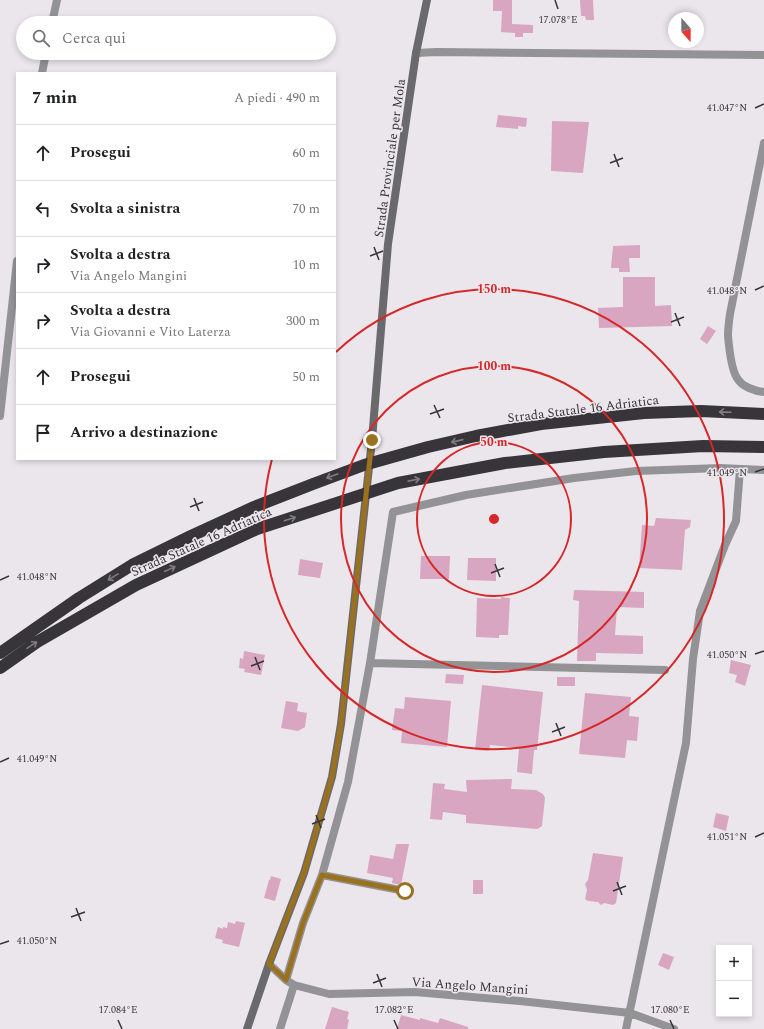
<!DOCTYPE html>
<html lang="it">
<meta charset="utf-8">
<style>
:root{--surface:#fff;--page:#f6f6f6;--text:#202124;--muted:#757577;--line:#e0e0e0}
body{margin:0;font-family:Spectral,serif;background:var(--page);color:var(--text)}
.controls{position:absolute;right:12px;bottom:12px;display:grid;overflow:hidden;border-radius:0px;box-shadow:0 2px 6px #0003}
.controls button{width:36px;height:36px;display:grid;place-items:center;padding:0;border:0;border-bottom:1px solid var(--line);background:var(--surface);color:var(--text);font:20px sans-serif}
.compass{position:absolute;left:668px;top:12px;width:36px;height:36px;border-radius:50%;background:var(--surface);box-shadow:0 2px 6px #0003;rotate:159deg}
.stop{position:absolute;width:12px;height:12px;margin:-9px;border:3px solid #9a711e;border-radius:50%;background:#fff}
.stop.end{background:#9a711e;border-color:#fff;box-shadow:0 1px 4px #0008}
.list{margin:0;padding:0;list-style:none}
h2{display:flex;justify-content:space-between;align-items:center;height:52px;margin:0;padding:0 16px;font-size:17px}
h2 small{font-size:13px;font-weight:400;color:var(--muted)}
.list li{display:grid;grid-template-columns:26px 1fr auto;gap:12px;align-items:center;box-sizing:border-box;height:56px;padding:0 16px;border-top:1px solid var(--line)}
.list b{display:block;font-size:15px;white-space:nowrap}
.list p{margin:0;font-size:13px;white-space:nowrap;color:var(--muted)}
.list em{font-size:13px;font-style:normal;color:var(--muted)}
.icon{flex:none;width:22px;height:22px;fill:none;stroke:currentColor;stroke-width:2;stroke-linecap:round;stroke-linejoin:round}
.map{position:relative;flex:none;width:764px;height:1029px;overflow:hidden}
.search{position:absolute;background:var(--surface);box-shadow:0 2px 6px #0003;left:16px;top:16px;width:320px;height:44px;display:flex;align-items:center;gap:10px;box-sizing:border-box;padding:0 14px;border-radius:22px;color:var(--muted);font-size:15px}
.panel{position:absolute;background:var(--surface);box-shadow:0 2px 6px #0003;left:16px;top:72px;width:320px;height:388px;border-radius:0px}
.map>svg:first-child{display:block}
</style>
<div class="map">
<svg width="764" height="1029" viewBox="0 0 764 1029">
<rect width="100%" height="100%" fill="#ebe6ec"/>
<path fill="#d8a6c1" d="M493,0H512V24L533,25V33H523V37H515V33L501,32L502,11H493Z
M580,0H593L594,20H586L585,16H581Z
M498,115L527,118L526,127L518,126V129L496,127Z
M552,121L589,122L583,173L551,171Z
M640,245V258H629L630,272H619V268H611L613,246Z
M623,277H655V306L671,305L672,326L599,328L598,308L623,307Z
M708,326L716,331L707,344L700,339Z
M656,518L691,520L690,527L685,530L682,570L639,568L642,525L654,526Z
M421,556H450L449,579H420Z
M468,558H496V581L467,580Z
M300,559L323,563L320,578L298,575Z
M574,590L644,592V608L617,607L615,635L643,636V654L596,653V661H577L579,601L573,600Z
M501,597L510,598L508,635H499V638L476,637L477,598L501,599Z
M244,651L265,655L261,675L244,672L245,669L239,668L240,658L243,659Z
M731,660L751,665L745,686L735,682L737,675L729,673Z
M446,674L464,675L463,684L445,683Z
M557,677H575V686H557Z
M482,685L543,692L537,750H534L532,774L517,772L519,748L490,745L489,751L475,750Z
M585,693L631,697L629,716L639,717L637,741L627,740L625,758L579,754Z
M405,697L451,701L447,747L401,743L402,731L392,730L395,708L404,709Z
M286,701L298,703L297,711L307,713L305,727L298,731L281,728Z
M512,779L511,789L536,790L543,794L545,798L542,826L539,828L537,829L466,823V815L443,812L442,820L430,819L433,783L445,784L444,789L467,792L466,780Z
M716,813L729,816L726,831L713,827Z
M396,844H409L401,885L392,883L393,878L367,873L370,855L393,859Z
M593,853L623,857L616,903L613,905L604,903L601,905L598,902L588,901L585,899L587,890L585,884L588,880Z
M271,876L281,879L275,901L264,898L269,880H270Z
M473,880H483V894H473Z
M236,921L245,923L239,947L222,943L223,940L215,938L218,927L223,929V927L227,928L228,922L235,924Z
M663,953L674,957L669,970L658,965Z
M332,1007L349,1012L347,1019L349,1020L347,1029H325Z
M401,1015L420,1020V1018L438,1023L440,1018L468,1027V1029H397Z"/>
<g fill="none" stroke-linecap="round" stroke-linejoin="round">
<path stroke="#939295" stroke-width="8" d="M52,23L57,0
M416,53L436,52L764,55
M42,73L46,53
M764,143L730,314C729,321 728,328 728,336C729,347 731,369 737,378C742,387 755,391 764,392
M0,416L17,261
M370,663L665,670
M322,875L405,891
M269,964L286,980L294,985L329,994L415,992L520,1001L630,1013L674,1029
M286,980L303,923L322,875L348,782L370,663L393,512L466,495L574,478L636,471L720,468L764,470
M280,1029L294,985
M626,1029L686,743L693,659L700,611L725,545L736,521L740,469"/>
<path stroke="#6a6a6d" stroke-width="8" d="M247,1029L269,964L304,873L332,777L341,724L372,440L388,244L416,53L427,0"/>
<path stroke="#37353a" stroke-width="12" d="M0,653L79,598L132,565L191,536L254,507L313,484L364,465L428,447L476,436L541,424L644,413L701,411L764,414
M0,668L37,642L136,585L257,529L398,483L505,463L604,452L703,446L764,447"/>
</g>
<defs><path id="oneway-shaft" d="M-6 0H5M1.5-3L5.5 0L1.5 3" fill="none" stroke-width="1.6" stroke-linecap="round" stroke-linejoin="round"/></defs>
<g stroke="#7f7c81">
<use href="#oneway-shaft" transform="translate(725 412) rotate(-178)"/>
<use href="#oneway-shaft" transform="translate(457 441) rotate(167)"/>
<use href="#oneway-shaft" transform="translate(332 476) rotate(160)"/>
<use href="#oneway-shaft" transform="translate(414 480) rotate(-11)"/>
<use href="#oneway-shaft" transform="translate(290 519) rotate(-18)"/>
<use href="#oneway-shaft" transform="translate(170 569) rotate(-25)"/>
<use href="#oneway-shaft" transform="translate(113 577) rotate(148)"/>
<use href="#oneway-shaft" transform="translate(32 645) rotate(-34)"/>
</g>
<g fill="none" stroke-linecap="round" stroke-linejoin="round">
<path stroke="#9a711e" stroke-width="5" d="M372,440L341,724L332,777L304,873L269,964L286,980L303,923L322,875L405,891"/>
</g>
<path fill="none" stroke="#363436" stroke-width="1.5" d="M555,0L558,9M755,108L764,104M614,154L619,167M610,163L623,158M374,247L379,260M370,256L383,251M755,290L764,286M675,313L680,326M671,322L684,317M434,405L440,418M430,414L444,409M755,472L764,469M194,498L199,511M190,507L203,502M495,564L500,577M491,573L504,568M0,580L9,576M755,654L764,651M255,657L260,670M251,666L264,661M556,723L561,736M552,732L565,727M0,762L9,758M316,815L321,828M312,824L325,819M755,837L764,833M617,882L622,895M613,891L626,886M76,908L81,921M71,917L85,912M0,944L9,941M377,974L382,987M373,983L386,978M118,1020L122,1029M394,1020L398,1029M670,1020L674,1029"/>
<g fill="none" stroke="#d62828" stroke-width="2">
<circle cx="494" cy="519" r="77"/>
<circle cx="494" cy="519" r="153"/>
<path d="M336 352A230 230 0 1 1 272 459"/>
</g>
<g text-anchor="middle" stroke-width="3" stroke-linejoin="round" paint-order="stroke">
<g font-size="13" fill="#363436" stroke="#ebe6ec">
<text transform="translate(389 158) rotate(-82)" y="5">Strada Provinciale per Mola</text>
<text transform="translate(583 408) rotate(-7)" y="5">Strada Statale 16 Adriatica</text>
<text transform="translate(201 541) rotate(-24)" y="5">Strada Statale 16 Adriatica</text>
<text transform="translate(470 985) rotate(4)" y="5">Via Angelo Mangini</text>
</g>
</g>
<g font-size="10" text-anchor="middle" fill="#363436" stroke="#ebe6ec" stroke-width="3" stroke-linejoin="round" paint-order="stroke">
<text x="558" y="23">17.078°E</text>
<text x="727" y="111">41.047°N</text>
<text x="727" y="294">41.048°N</text>
<text x="727" y="476">41.049°N</text>
<text x="37" y="580">41.048°N</text>
<text x="727" y="658">41.050°N</text>
<text x="37" y="762">41.049°N</text>
<text x="727" y="840">41.051°N</text>
<text x="37" y="944">41.050°N</text>
<text x="118" y="1013">17.084°E</text>
<text x="394" y="1013">17.082°E</text>
<text x="670" y="1013">17.080°E</text>
</g>
<circle cx="494" cy="519" r="6" fill="#d62828" stroke="#ebe6ec" stroke-width="2"/>
<g font-size="12" text-anchor="middle" font-weight="bold" fill="#d62828" stroke="#ebe6ec" stroke-width="3" stroke-linejoin="round" paint-order="stroke">
<text x="494" y="293">150 m</text>
<text x="494" y="370">100 m</text>
<text x="494" y="446">50 m</text>
</g>
</svg>
<div class="controls">
<button>+</button>
<button>−</button>
</div>
<svg class="compass" viewBox="-18 -18 36 36"><path d="M0-13l5 13h-10z" fill="#e53935"/><path d="M0 13l5-13h-10z" fill="#757577"/></svg>
<div class="stop" style="left:405px;top:891px"></div>
<div class="stop end" style="left:372px;top:440px"></div>
<div class="search"><svg class="icon" aria-label="search" viewBox="0 0 24 24"><circle cx="10" cy="10" r="6"/><path d="M15 15l6 6"/></svg>Cerca qui</div>
<section class="panel">
<h2>7 min<small>A piedi · 490 m</small></h2>
<ul class="list">
<li><svg class="icon" aria-label="ahead" viewBox="0 0 24 24"><path d="M12 20V5M6 11l6-6 6 6"/></svg><div><b>Prosegui</b></div><em>60 m</em></li>
<li><svg class="icon" aria-label="left" viewBox="0 0 24 24"><path d="M17 20v-9H6M10 6l-5 5 5 5"/></svg><div><b>Svolta a sinistra</b></div><em>70 m</em></li>
<li><svg class="icon" aria-label="right" viewBox="0 0 24 24"><path d="M7 20v-9h11M14 6l5 5-5 5"/></svg><div><b>Svolta a destra</b><p>Via Angelo Mangini</p></div><em>10 m</em></li>
<li><svg class="icon" aria-label="right" viewBox="0 0 24 24"><path d="M7 20v-9h11M14 6l5 5-5 5"/></svg><div><b>Svolta a destra</b><p>Via Giovanni e Vito Laterza</p></div><em>300 m</em></li>
<li><svg class="icon" aria-label="ahead" viewBox="0 0 24 24"><path d="M12 20V5M6 11l6-6 6 6"/></svg><div><b>Prosegui</b></div><em>50 m</em></li>
<li><svg class="icon" aria-label="arrive" viewBox="0 0 24 24"><path d="M6 21V4h12l-3 4 3 4H6"/></svg><div><b>Arrivo a destinazione</b></div></li>
</ul>
</section>
</div>
